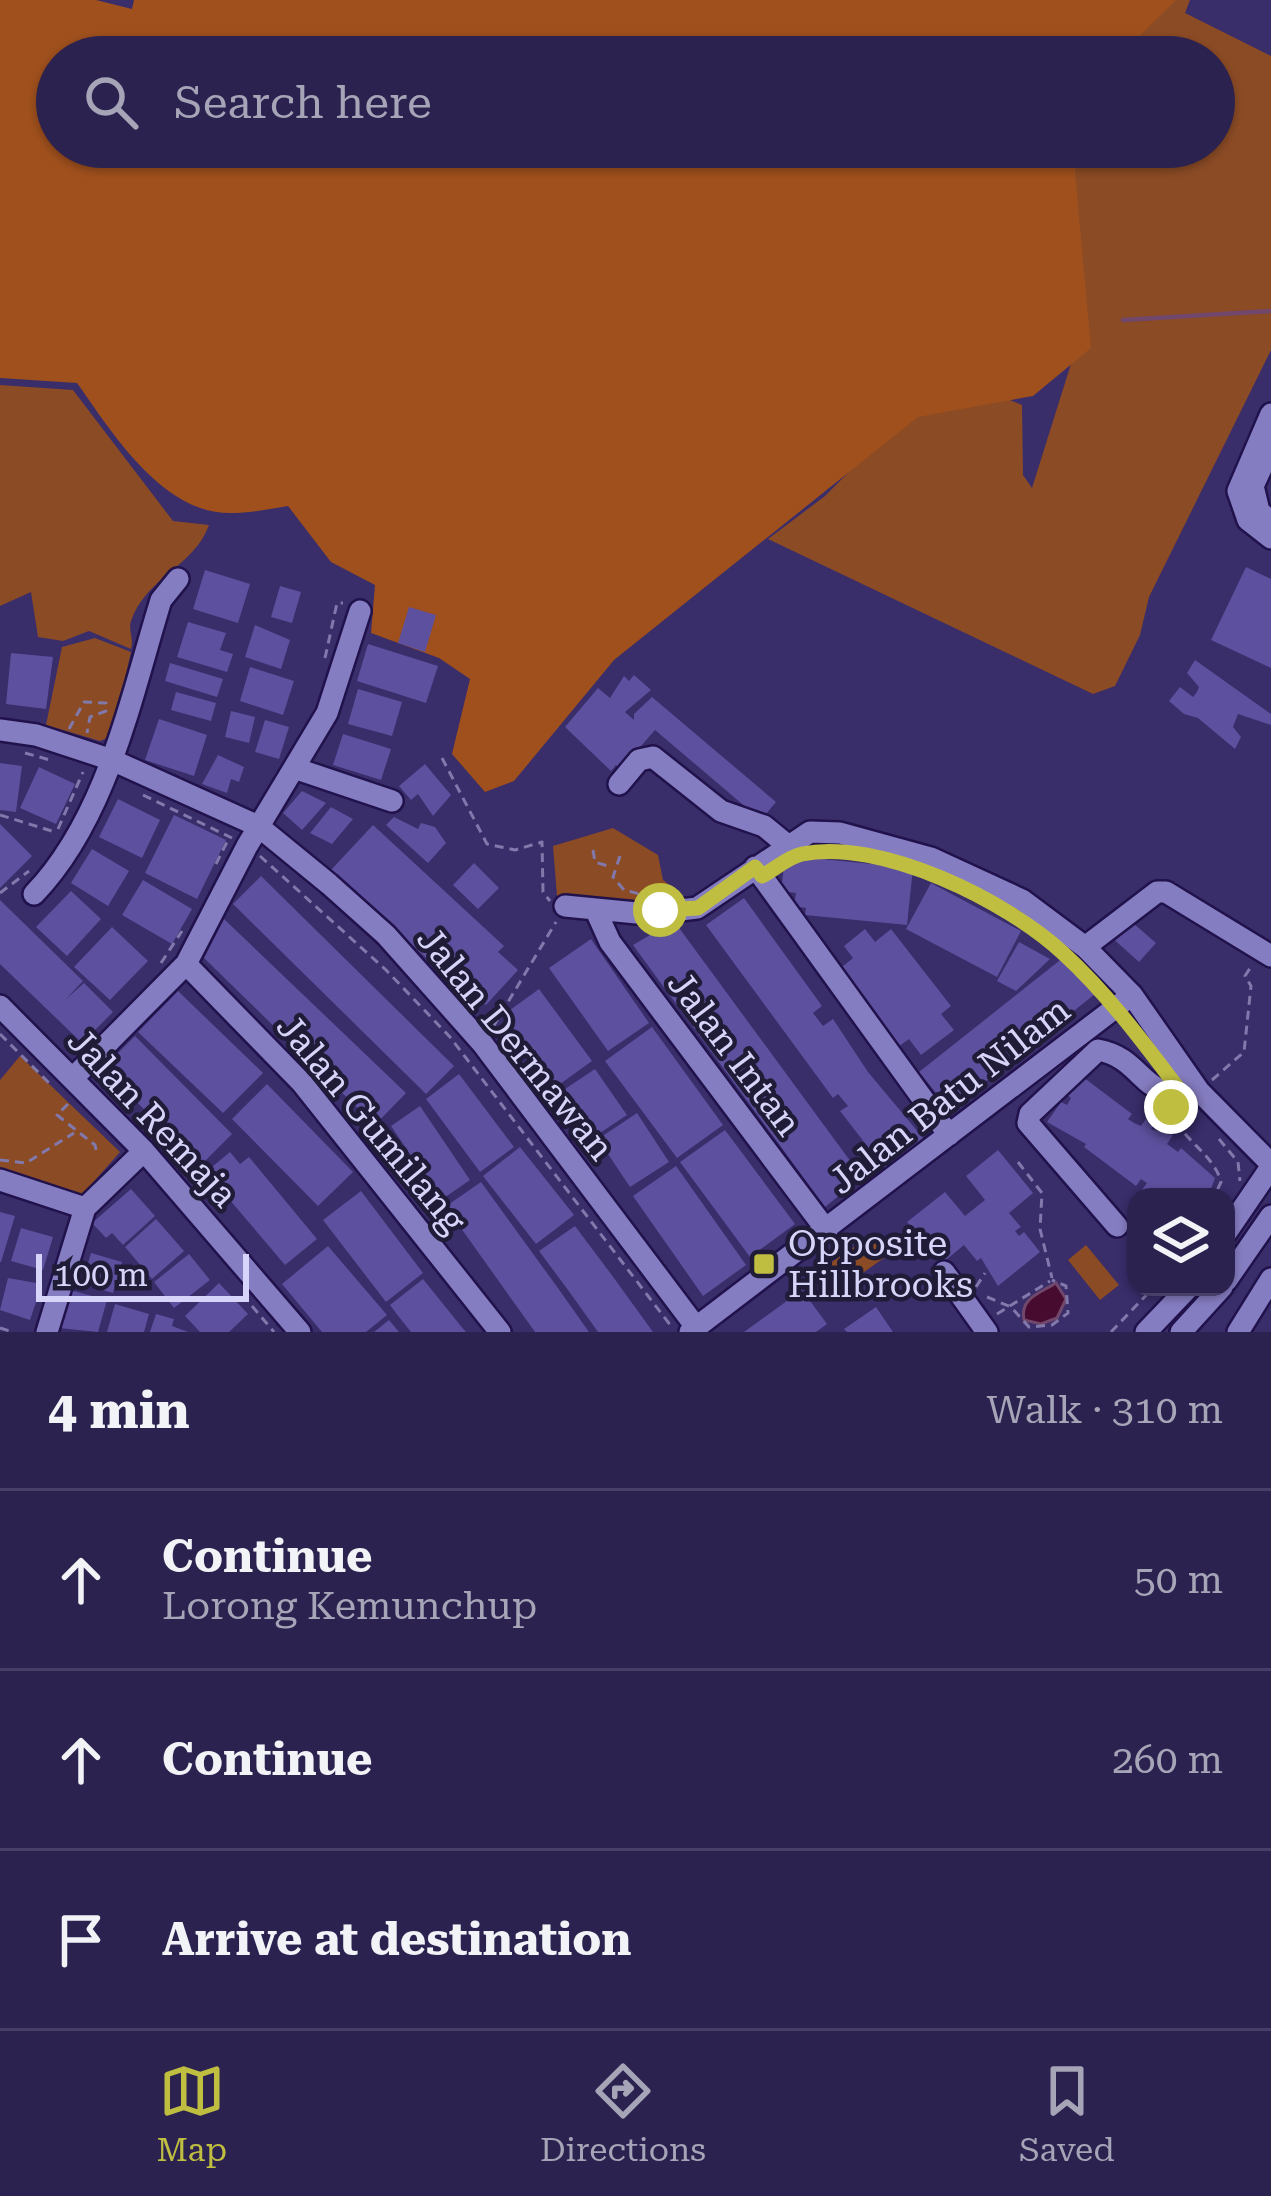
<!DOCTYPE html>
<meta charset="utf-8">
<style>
:root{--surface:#2b2250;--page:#372f5a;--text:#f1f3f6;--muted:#a6a4b7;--line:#473f67;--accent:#bfbe41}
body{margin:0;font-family:"Roboto Serif",serif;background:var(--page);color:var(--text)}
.controls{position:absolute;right:36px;bottom:36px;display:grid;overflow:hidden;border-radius:24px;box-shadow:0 3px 9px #0004}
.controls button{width:108px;height:108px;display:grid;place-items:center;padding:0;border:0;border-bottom:3px solid var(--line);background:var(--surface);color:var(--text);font:60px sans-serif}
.scale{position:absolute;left:36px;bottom:30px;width:213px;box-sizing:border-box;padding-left:12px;border:6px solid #d7d4f9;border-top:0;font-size:33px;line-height:42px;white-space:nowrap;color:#d7d4f9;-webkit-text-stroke:9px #201c37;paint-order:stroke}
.stop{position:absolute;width:36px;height:36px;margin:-27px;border:9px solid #bfbe41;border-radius:50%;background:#fff}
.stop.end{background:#bfbe41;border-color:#fff;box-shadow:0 3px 12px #0008}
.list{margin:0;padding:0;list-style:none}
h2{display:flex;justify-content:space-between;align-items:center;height:156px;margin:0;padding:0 48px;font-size:51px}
h2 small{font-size:39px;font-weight:400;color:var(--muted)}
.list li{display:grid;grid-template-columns:78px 1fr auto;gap:36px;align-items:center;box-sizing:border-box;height:180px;padding:0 48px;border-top:3px solid var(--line)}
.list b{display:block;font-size:45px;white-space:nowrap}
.list p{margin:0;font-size:39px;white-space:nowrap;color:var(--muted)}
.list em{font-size:39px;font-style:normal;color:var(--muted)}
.icon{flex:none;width:66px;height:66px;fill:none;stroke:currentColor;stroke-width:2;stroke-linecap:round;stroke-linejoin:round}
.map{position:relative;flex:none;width:1271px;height:1332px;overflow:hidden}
.search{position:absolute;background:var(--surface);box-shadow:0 3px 9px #0004;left:36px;right:36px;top:36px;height:132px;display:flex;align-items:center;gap:30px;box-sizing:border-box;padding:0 42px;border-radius:66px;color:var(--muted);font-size:45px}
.sheet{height:696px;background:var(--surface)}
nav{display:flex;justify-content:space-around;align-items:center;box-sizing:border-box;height:168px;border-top:3px solid var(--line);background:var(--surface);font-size:33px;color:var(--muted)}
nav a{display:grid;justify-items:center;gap:6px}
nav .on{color:var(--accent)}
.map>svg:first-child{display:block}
</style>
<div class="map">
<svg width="1271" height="1332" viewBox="0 0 1271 1332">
<rect width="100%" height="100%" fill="#392d6a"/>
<path fill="#8b4b25" d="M1067,0H1190L1185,13L1271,56V350L1149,597L1140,635L1115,686L1093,694L768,539L825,496L946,374L1022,405L1023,475L1032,488L1075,351L1014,147H1214V57H1037Z
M0,385L73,390L173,521L209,525C194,567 146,577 131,621C128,630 134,638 131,649L89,631L63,641L38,637L31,592L0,606Z
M95,638L131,652L112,736L100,741L46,725L62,647Z
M613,828L658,855L663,880L675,889L679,905L557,896L553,846Z
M20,1056L120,1152L82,1195L0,1170V1080Z
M873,1234L888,1255L836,1292L820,1270Z
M1086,1245L1119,1285L1100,1300L1068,1260Z"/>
<path fill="#9f501d" d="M0,0H96L132,9L134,0H1176L1118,57H57V147H1080L1075,172L1091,348L1033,396L918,417L614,660L514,781L485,792L452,754L470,679L439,658L371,633L375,585L331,562L288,506C270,509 250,513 231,513C162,514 112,432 77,383L0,378Z"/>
<path fill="#470b2f" stroke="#72476c" stroke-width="3" d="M1056,1283L1066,1299L1057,1318L1041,1324L1024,1320C1019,1298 1042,1292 1056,1283Z"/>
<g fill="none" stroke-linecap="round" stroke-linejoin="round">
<path stroke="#72476c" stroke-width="4.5" d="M1123,320L1271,311"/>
</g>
<path fill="#5d509e" d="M1246,567L1271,579V668L1211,640Z
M205,570L250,584L238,623L193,609Z
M280,586L301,592L292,623L271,617Z
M409,607L436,615L425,652L398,643Z
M188,622L226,633L220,650L233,654L227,672L177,657Z
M255,625L290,640L281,669L245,657Z
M368,644L438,666L426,703L357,681Z
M11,653L53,657L46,709L6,704Z
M1195,660L1271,714V725L1238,714L1233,727L1241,737L1235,749L1198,718L1184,714L1169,701L1180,687L1193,697L1197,692L1199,687L1187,673Z
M170,663L223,679L217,697L165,681Z
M250,667L294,681L283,715L240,701Z
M634,675L651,690L625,712L634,720V714L652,697L776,802L761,820L655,730L621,769L616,765L611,771L565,727L598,688L610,698L624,676L629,681Z
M358,689L402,702L392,736L348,724Z
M176,692L216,703L211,721L171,710Z
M231,711L255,717L249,743L225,737Z
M159,719L207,735L194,776L145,760Z
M265,720L289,727L279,759L255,752Z
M343,734L391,749L381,780L333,765Z
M218,755L244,767L239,782L231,779L227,793L202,784Z
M0,763L22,766L16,812L0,810Z
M425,764L451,795L433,816L418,794L411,800L399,786Z
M39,767L75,784L56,824L20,808Z
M302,791L326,803L302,830L283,813Z
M118,799L160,820L142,858L99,837Z
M331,807L353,819L332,844L310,833Z
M174,815L226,840L197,899L145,873Z
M394,817L418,829L421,823L435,827L446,843L428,863L386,825Z
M0,824L32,856L0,888Z
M373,825L504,946L498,952L518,970L486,1005L466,987L462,991L331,870Z
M92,849L129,871L108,906L71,883Z
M811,858L913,868L907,925L805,915L806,908L794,906L796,893L781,891L784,866Z
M474,863L499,888L478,909L453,885Z
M261,876L454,1066L426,1094L233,904Z
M143,880L192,909L172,944L122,915Z
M931,883L1021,931L997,977L906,929Z
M71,891L101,919L67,956L36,927Z
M744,898L822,1006L813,1013L823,1026L833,1019L868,1072L924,1139L885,1169L840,1111L848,1106L838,1094L833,1098L706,925Z
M0,900L83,981L65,1000L84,983L113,1012L82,1043L0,964Z
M1126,917L1156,943L1139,962L1109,935Z
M224,919L406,1093L375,1125L204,958Z
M674,921L862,1177L825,1207L633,945Z
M112,927L148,961L110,1000L74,967Z
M865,929L875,942L891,929L951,1006L941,1014L954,1030L921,1055L909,1039L898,1047L837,971L853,958L844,946Z
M591,939L649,1023L608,1051L549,968Z
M1019,942L1050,959L1016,991L997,981Z
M1064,957L1095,994L950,1110L919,1072Z
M539,989L592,1061L556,1087L503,1015Z
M178,991L263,1073L223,1113L138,1032Z
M652,1027L723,1125L677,1158L605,1061Z
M135,1036L232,1134L200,1166L103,1068Z
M595,1069L627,1115L597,1135L565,1089Z
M459,1074L514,1147L480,1172L426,1099Z
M1079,1074L1132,1114L1128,1119L1134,1123L1141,1126L1148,1116L1156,1121L1151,1129L1173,1135L1167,1144L1178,1152L1181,1148L1215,1178L1208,1197L1150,1195L1142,1190L1147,1183L1141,1179L1136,1186L1084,1147L1086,1144L1047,1122L1061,1102L1067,1105L1071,1098L1066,1094Z
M267,1084L353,1172L318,1206L232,1119Z
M420,1106L470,1180L441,1200L391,1126Z
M637,1113L669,1162L630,1187L598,1139Z
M725,1130L795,1224L750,1257L680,1162Z
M520,1147L574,1215L536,1244L483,1176Z
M998,1150L1033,1193L1009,1213L1021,1227L1015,1231L1019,1236L1024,1232L1040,1252L998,1286L981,1258L977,1261L964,1245L941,1264L907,1222L945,1192L965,1216L985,1200L966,1176Z
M230,1152L240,1164L249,1157L317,1239L285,1265L206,1172Z
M676,1166L746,1265L703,1296L633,1196Z
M481,1182L555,1284L589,1332H535L463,1231L445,1207Z
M131,1189L155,1216L123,1245L112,1233L106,1238L92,1223Z
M361,1191L423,1273L386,1302L323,1220Z
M0,1212L15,1216L1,1262H0Z
M156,1219L184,1251L152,1279L125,1247Z
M575,1226L611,1274L653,1332H598L568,1290L539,1251Z
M21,1228L53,1237L43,1270L11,1261Z
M328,1246L387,1315L366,1332H322L282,1284Z
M91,1253L122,1262L113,1293L82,1284Z
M189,1254L210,1280L174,1308L154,1282Z
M8,1278L42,1284L30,1320L0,1310Z
M423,1279L460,1325L466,1332H411L399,1317L390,1305Z
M219,1283L248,1314L229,1332H200L185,1316Z
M70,1290L107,1300L98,1332L59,1328Z
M802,1290L827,1324L816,1332H744Z
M115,1304L149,1314L144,1332H107Z
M876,1307L893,1332H847L844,1329Z
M156,1314L174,1319L172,1326L188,1332H150Z
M389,1320L399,1332H374Z"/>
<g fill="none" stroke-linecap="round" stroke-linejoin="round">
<g stroke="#21124c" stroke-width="26">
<path id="minor" d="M1271,414L1238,491L1248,520L1271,538
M1271,447L1253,486L1259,511L1271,522
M0,730L36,735L112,760L258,826L329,884L386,935L482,1043L696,1327
M294,768L392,801
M619,784L639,760L653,757L721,811L764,826L786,844
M755,867L949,1135
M34,894C107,818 131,697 161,600L178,579
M565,906L647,914L697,908L810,832L840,833L931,858L1022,900L1085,947L1132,995L1199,1091L1271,1164
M596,911L610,942L827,1231
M1085,947L1157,892H1166L1271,956
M186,964L302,1083L500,1332
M0,1006L144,1151L300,1332
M75,1076L186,964L247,846L327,713L360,611
M0,1180L85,1208
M1117,1226L1028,1123L1030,1114L1098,1050C1145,1058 1143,1107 1199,1091
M1226,1233L1271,1167
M944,1272L987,1332
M1226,1281L1271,1216
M47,1332L85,1208L144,1151
M690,1332L1132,995
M1146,1332L1189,1287
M1181,1332L1222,1287
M1238,1332L1271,1279"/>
</g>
<path stroke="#8179ab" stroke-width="3" stroke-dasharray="9 6" stroke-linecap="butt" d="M325,658L337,603H343
M69,729L84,702L106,703V711L90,717L87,733
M25,753L50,760
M442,758L487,844L515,850L542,842L543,892L550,901
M143,795L232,838
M0,815L55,832
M58,829L83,772
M593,850L595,862L611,867
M809,854L853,856
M260,856L386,970L450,1037L671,1326
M620,856L613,877L624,890L640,894
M216,864L228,840
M0,893L29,871
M1070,959L1105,995
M161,963L182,931
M493,1027L556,922
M0,1034L52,1086
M1212,1080L1244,1052L1251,986L1245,976L1252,965
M68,1104L57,1115L95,1145L97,1154
M1170,1108C1178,1138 1214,1153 1221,1182L1214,1197
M1219,1139L1238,1162L1240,1181
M0,1160L26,1163L74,1133
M1018,1162L1042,1193L1040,1229L1052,1278
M976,1287L985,1273
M987,1297L1011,1307L1029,1327L1052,1325L1068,1313L1066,1286L1052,1280
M252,1306L274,1332
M997,1314L1050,1281
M0,1328L13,1332
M1111,1332L1154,1287"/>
<use href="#minor" stroke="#857dc1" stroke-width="21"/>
</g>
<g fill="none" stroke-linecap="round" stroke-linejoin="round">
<path stroke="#bfbe41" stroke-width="15" d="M660,910L698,908L755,867L762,876C775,869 788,857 802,854C881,838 1007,901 1063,953C1111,997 1148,1049 1187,1100L1171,1107"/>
</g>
<rect fill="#bfbe41" stroke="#201c37" stroke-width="4.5" x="752" y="1252" width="24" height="24" rx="6"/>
<g text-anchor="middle" stroke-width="9" stroke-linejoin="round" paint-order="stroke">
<g font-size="36" fill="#d7d4f9" stroke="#201c37">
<text transform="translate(516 1043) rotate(51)" y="13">Jalan Dermawan</text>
<text transform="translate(735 1053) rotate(53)" y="13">Jalan Intan</text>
<text transform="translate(949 1095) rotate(-38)" y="13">Jalan Batu Nilam</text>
<text transform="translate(153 1117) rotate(47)" y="13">Jalan Remaja</text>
<text transform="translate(372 1123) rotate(50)" y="13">Jalan Gumilang</text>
</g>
<g font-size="36" fill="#d7d4f9" stroke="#201c37" text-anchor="start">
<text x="788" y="1256">Opposite<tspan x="788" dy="41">Hillbrooks</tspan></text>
</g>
</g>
</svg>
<div class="controls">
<button><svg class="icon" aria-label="layers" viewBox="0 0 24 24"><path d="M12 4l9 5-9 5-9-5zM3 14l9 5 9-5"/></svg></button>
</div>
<div class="scale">100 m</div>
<div class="stop" style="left:660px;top:910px"></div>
<div class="stop end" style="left:1171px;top:1107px"></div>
<div class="search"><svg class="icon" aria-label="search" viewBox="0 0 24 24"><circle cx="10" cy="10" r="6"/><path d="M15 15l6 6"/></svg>Search here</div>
</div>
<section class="sheet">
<h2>4 min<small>Walk · 310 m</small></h2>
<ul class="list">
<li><svg class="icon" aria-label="ahead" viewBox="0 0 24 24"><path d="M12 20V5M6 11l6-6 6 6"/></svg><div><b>Continue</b><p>Lorong Kemunchup</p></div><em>50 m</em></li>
<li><svg class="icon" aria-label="ahead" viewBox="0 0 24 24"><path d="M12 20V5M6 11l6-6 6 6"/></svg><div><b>Continue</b></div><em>260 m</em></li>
<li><svg class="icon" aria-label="arrive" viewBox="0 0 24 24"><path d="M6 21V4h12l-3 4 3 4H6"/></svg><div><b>Arrive at destination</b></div></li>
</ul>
</section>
<nav>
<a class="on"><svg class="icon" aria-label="map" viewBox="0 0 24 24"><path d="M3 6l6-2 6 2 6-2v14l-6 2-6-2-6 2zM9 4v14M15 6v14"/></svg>Map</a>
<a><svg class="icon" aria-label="directions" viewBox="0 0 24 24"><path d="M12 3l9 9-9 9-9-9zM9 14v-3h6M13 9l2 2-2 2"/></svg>Directions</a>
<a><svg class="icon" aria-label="saved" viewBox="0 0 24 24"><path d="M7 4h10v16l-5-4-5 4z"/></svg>Saved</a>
</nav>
